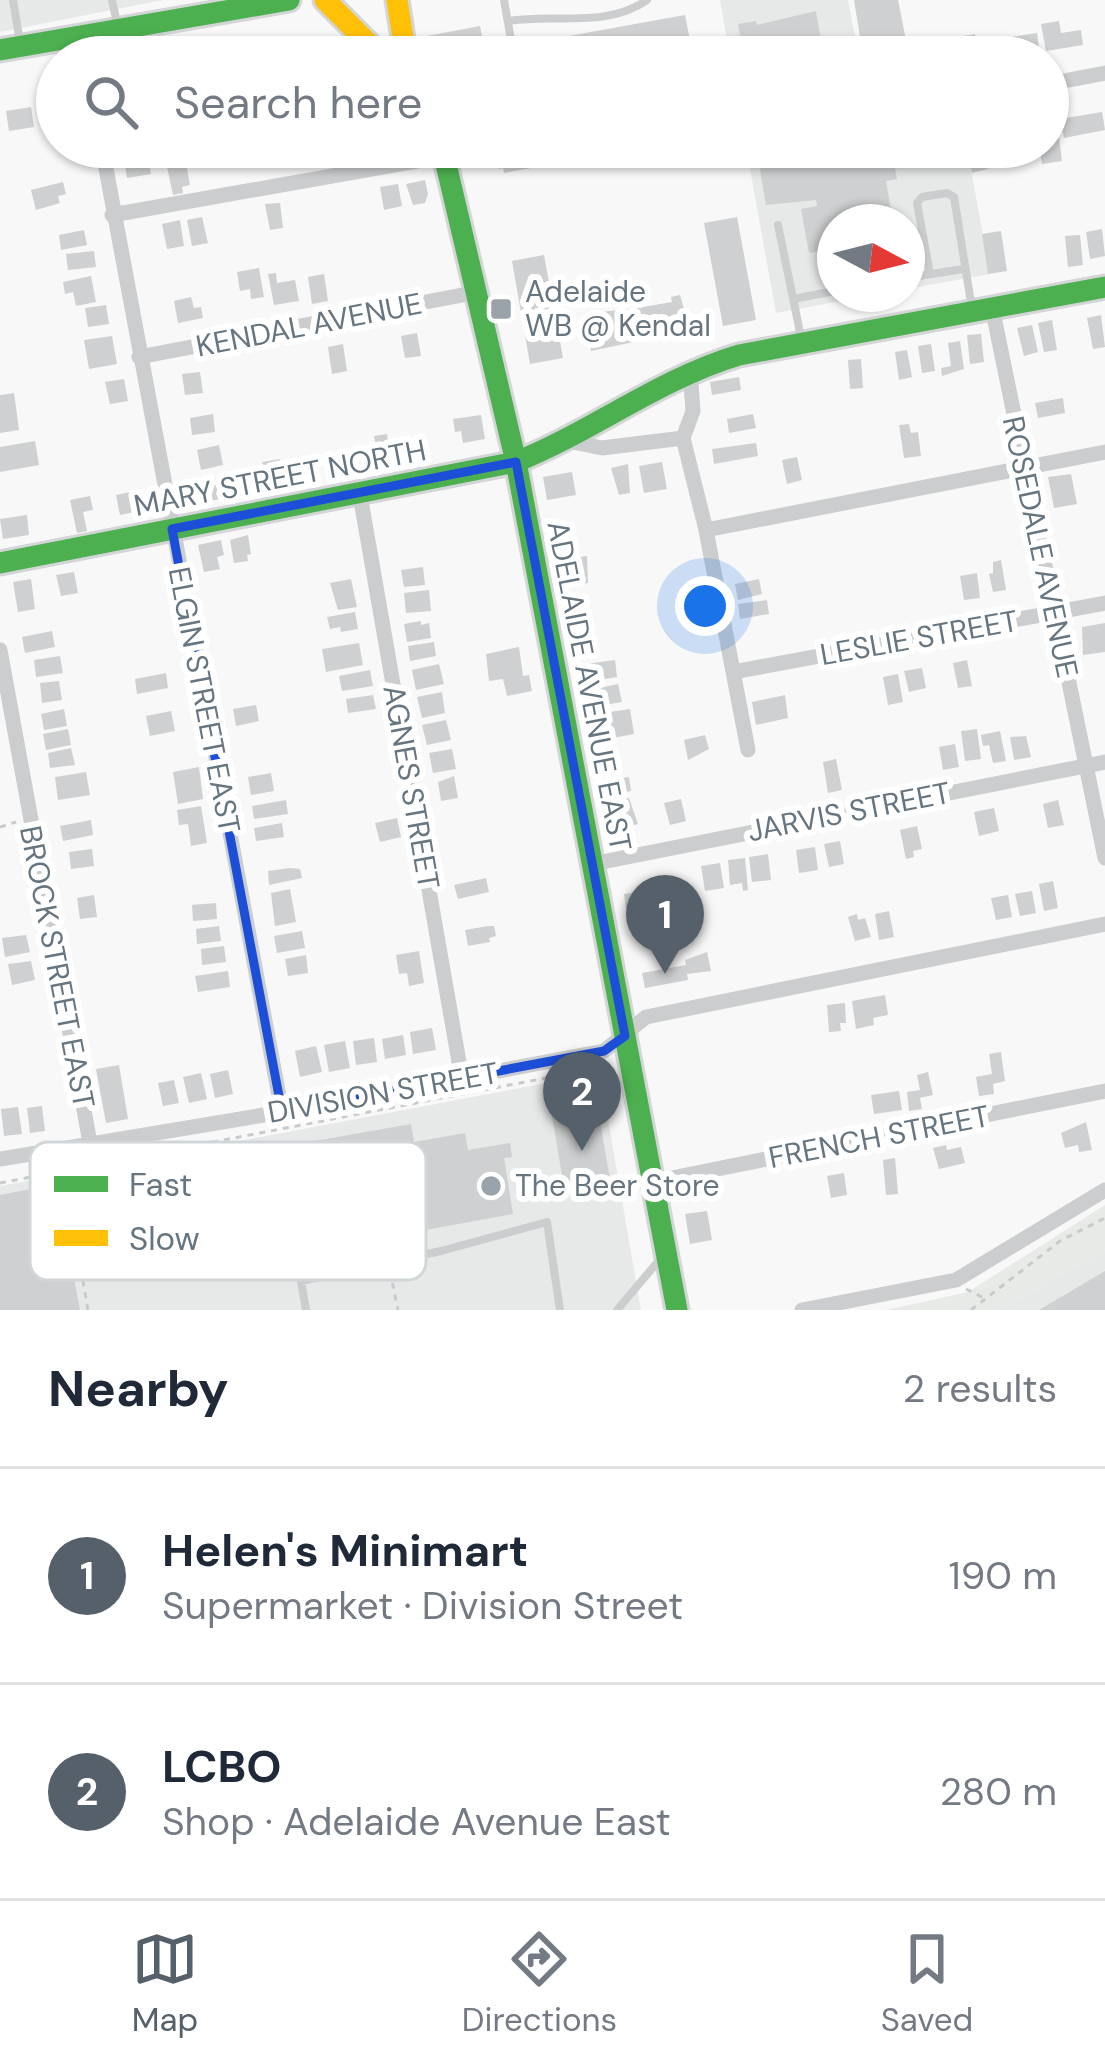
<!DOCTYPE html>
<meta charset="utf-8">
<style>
:root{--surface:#fff;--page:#f6f6f7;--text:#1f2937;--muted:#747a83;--line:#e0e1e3;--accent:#56606a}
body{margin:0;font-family:"DM Sans",sans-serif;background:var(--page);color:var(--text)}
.compass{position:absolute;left:817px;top:204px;width:108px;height:108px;border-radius:50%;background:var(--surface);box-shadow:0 3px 9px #0004;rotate:97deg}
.you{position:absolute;left:705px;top:606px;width:42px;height:42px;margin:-30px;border:9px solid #fff;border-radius:50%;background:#1a73e8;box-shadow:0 0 0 18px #1a73e833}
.badge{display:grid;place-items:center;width:78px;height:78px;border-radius:50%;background:var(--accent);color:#fff;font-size:39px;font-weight:700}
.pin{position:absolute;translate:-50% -99px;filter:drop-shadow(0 3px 6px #0008)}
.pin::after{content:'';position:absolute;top:63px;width:42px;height:36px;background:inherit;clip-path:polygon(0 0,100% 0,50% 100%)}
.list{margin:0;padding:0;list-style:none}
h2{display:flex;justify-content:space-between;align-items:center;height:156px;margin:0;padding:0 48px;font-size:51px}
h2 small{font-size:39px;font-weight:400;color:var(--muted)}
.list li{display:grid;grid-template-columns:78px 1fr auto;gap:36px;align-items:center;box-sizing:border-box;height:216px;padding:0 48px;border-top:3px solid var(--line)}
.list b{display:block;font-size:45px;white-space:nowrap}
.list p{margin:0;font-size:39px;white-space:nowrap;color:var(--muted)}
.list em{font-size:39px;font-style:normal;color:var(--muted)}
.icon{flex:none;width:66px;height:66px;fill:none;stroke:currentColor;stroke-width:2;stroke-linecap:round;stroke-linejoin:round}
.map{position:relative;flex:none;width:1105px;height:1310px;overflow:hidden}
.search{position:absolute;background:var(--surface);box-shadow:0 3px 9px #0004;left:36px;right:36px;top:36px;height:132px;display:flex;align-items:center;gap:30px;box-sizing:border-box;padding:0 42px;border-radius:66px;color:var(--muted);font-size:45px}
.sheet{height:588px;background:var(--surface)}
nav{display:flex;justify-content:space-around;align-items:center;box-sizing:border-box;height:168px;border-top:3px solid var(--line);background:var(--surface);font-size:33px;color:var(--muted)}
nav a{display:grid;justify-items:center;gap:6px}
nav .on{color:var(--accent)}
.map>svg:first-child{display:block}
</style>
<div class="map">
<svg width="1105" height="1310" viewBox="0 0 1105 1310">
<rect width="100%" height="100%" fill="#f8f8f8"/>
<path fill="#e7e8e8" d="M0,0H163L0,32Z
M720,0H848L859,57H730Z
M746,147H967L990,274L907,289V222H835V294H879L776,313Z
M600,1073L641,1310H0V1186Z
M1105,1249V1310H1000Z"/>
<path fill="#e7eae6" d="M1105,1205V1249L1000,1310H886L968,1292Z"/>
<path fill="#cfd0d1" d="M854,0H898L907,45L863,55Z
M816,11L824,57H744L738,24L756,21L757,25Z
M685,15L692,50L657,57H533L530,43Z
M1059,21L1061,33L1081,30L1083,45L1046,51L1041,24Z
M480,26L486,57H431L427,36Z
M1037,33L1040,54L1015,57L1012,37Z
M975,34L978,52L971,57H956L952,38Z
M214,41L217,57H188L186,47Z
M31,107L34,127L9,131L6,111Z
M1102,112L1105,130L1064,138L1060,119Z
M1057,121L1062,161L1042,164L1039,147H1048V123Z
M495,147H592L593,151L589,152L590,157L504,173L503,168L499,169Z
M756,147H891L897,179L886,181L893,222H835V263L824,264L822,251L809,253L801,209L817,206L816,200L766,205Z
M966,147H982L988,169L972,173Z
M148,156L151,174L127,178L124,160Z
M186,163L190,185L182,187L183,193L173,195L167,167Z
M425,180L428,194L425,203L413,205L406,184Z
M63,182L66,194L58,196L60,203L36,210L31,190Z
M398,184L402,206L384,210L380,187Z
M280,203L283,228L270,230L265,204Z
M202,217L208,243L192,246L187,220Z
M737,217L756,320L723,326L704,223Z
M180,220L184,246L167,249L162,224Z
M1102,229L1105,256L1090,259L1086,232Z
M84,230L87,245L61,250L59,235Z
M1001,231L1007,271L988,274L982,234Z
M1080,235L1083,265L1068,267L1065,236Z
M94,251L96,267L68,270L66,254Z
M544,255L563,358L530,364L512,261Z
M259,268L264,297L251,299L250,289L240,291L237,272Z
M276,273L277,283L295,280L299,301L274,305L268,274Z
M324,274L328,301L312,304L308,277Z
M91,276L96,302L76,306L73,292L65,294L63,282Z
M680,295L690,330L591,351L584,314L636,308L635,304L643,302V307L672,302L671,297Z
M191,297L194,308L201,307L203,318L178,323L174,301Z
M106,305L109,324L88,327L85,308Z
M1101,315L1105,347L1093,349L1087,318Z
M1052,320L1057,350L1044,352L1038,323Z
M1032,325L1038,352L1024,356L1017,328Z
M417,333L421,356L405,358L401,336Z
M981,334L984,362L970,364L967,335Z
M112,336L117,364L89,369L84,340Z
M960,341L964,369L942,376L941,368L951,366L948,343Z
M343,344L347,371L332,374L328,347Z
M931,344L935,371L922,373L918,346Z
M907,350L912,377L899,380L895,352Z
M861,359L863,388L850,389L848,360Z
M200,372L203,393L185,395L182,374Z
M739,377L741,390L712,395L710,382Z
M124,379L128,401L110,404L105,382Z
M14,393L19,430L0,433V395Z
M1063,398L1065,413L1038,418L1035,403Z
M213,414L215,432L192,435L190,418Z
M753,414L756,428L729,433L727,419Z
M481,415L485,439L463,443L461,431L455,432L453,419Z
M909,424L911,433L918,432L921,456L904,458L899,425Z
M387,434L392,466L379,467L374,436Z
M35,441L39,465L0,472V447Z
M756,443L758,456L714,464L712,449Z
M219,445L223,465L201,470L197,450Z
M797,457L802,480L787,484L782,460Z
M280,459L284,483L267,486L262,462Z
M662,462L667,489L644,493L639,466Z
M628,464L630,493L619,495L611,468Z
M572,472L576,495L547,500L543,477Z
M1071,474L1077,504L1054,508L1048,477Z
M223,477L226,498L210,501L206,479Z
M135,491L139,511L120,515L116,495Z
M90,496L93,510L83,512L87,531L77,533L70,500Z
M27,515L29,535L3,539L0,519Z
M248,535L251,554L247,555L248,561L234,563L230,540Z
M221,540L224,555L217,557L220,569L204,572L198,545Z
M587,556L588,583L568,586L564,560Z
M1001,560L1006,590L993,592L989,574L993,573V562Z
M423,567L425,585L404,587L401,570Z
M74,572L78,593L61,596L56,575Z
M977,573L980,598L964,600L960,576Z
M31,579L35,609L18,612L13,582Z
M351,579L357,607L338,610L330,583Z
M759,579L762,594L738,600L735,584Z
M429,590L431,611L406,613L404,593Z
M767,600L769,614L740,619L738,604Z
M355,612L358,629L341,632L340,627L330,629L327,617Z
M421,621V625L429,623L431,638L407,642L404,624Z
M1105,623V652L1083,655L1082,627Z
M52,631L55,647L25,653L22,637Z
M434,642L436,656L410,661L408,646Z
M359,643L363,665L326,672L322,649Z
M519,647L523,676L529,675L532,691L507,696L503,679L489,681L486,654Z
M60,656L63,673L36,677L34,660Z
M615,660L617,677L589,682L586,664Z
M967,660L972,686L958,688L953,663Z
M439,664L444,684L416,690L412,670Z
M922,668L926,688L909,692L904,671Z
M370,670L373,686L342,691L339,676Z
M166,673L168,688L137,694L135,679Z
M898,674L903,702L888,705L883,677Z
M59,681L62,700L42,703L40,683Z
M618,684L622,702L593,707L590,690Z
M442,692L445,713L422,718L417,697Z
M373,695L376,709L348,713L346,699Z
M785,695L788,718L756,725L752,702Z
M256,705L259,721L236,726L233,709Z
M64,709L67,726L44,730L41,714Z
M630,709L634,734L603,740L596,714Z
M171,711L175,731L150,736L146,716Z
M446,720L451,740L427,745L422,725Z
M68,729L71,745L46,750L43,734Z
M977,729L981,759L965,761L961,731Z
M1000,731L1006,761L993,763L989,745L983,746L981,735Z
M705,735L709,749L688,760L684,740Z
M1026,736L1031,757L1014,760L1010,737Z
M955,744L959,767L943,770L939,747Z
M71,748L75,765L50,768L48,753Z
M452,749L456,769L433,773L429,753Z
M836,759L842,790L828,793L823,762Z
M199,767L203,799L178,804L173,772Z
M86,772L90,795L58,800L55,777Z
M271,773L274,791L251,795L248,777Z
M454,776L458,798L441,801L438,782Z
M629,777L631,791L605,796L603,781Z
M629,798L638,824L616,830L611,803Z
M681,799L686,821L670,825L664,803Z
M286,800L288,814L254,819L252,806Z
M1058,800L1064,825L1048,828L1043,804Z
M201,806L207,843L191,846L188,824L179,825L177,810Z
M994,808L999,831L979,836L974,812Z
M397,818L401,837L380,842L375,823Z
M91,820L93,835L63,841L60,826Z
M282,823L284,837L256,841L254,828Z
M917,826L922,849L913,851L914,857L906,859L900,830Z
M840,841L844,864L829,867L824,844Z
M815,847L818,870L799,873L796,850Z
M92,849L94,866L71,869L69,852Z
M768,854L771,880L752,882L749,857Z
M745,858L748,890L743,891L742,883L730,885L728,860Z
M720,863L724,888L705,891L701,866Z
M290,868L300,869L302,878L269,885L268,871Z
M486,878L489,892L458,899L454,885Z
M1053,881L1058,908L1044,911L1039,884Z
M290,889L296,922L275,926L271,893Z
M650,890L653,905L626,909L624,894Z
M1032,891L1036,913L1020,916L1015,894Z
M94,895L97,917L80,919L77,898Z
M1008,895L1012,917L996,920L991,898Z
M216,903L217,919L193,921L192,905Z
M889,911L894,937L879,940L875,914Z
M857,914L858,920L865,918L871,937L855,941L848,917Z
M219,926L221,941L197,944L196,929Z
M488,926H494L496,936L489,938L490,942L468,946L465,930Z
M302,931L305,948L277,953L274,936Z
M26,935L30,952L5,957L2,938Z
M224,946L226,962L202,965L201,949Z
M419,951L424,983L409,986L407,973L399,974L396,955Z
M707,952L711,971L687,974L688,980L645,988L642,973L686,965L685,960Z
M306,955L308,973L288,976L285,959Z
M31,961L35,980L12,985L8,964Z
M228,971L230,987L198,992L195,976Z
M885,995L888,1015L873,1018L874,1025L856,1029L852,1001Z
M845,1003L846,1023H840L841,1031L829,1032L827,1005Z
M432,1028L436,1050L413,1054L410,1032Z
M403,1035L406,1055L385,1059L382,1039Z
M374,1038L377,1062L356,1065L353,1041Z
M345,1041L350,1068L329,1072L324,1045Z
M316,1046L322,1072L300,1077L295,1051Z
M1001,1052L1005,1081L993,1084L994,1094L979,1096L976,1077L992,1074L989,1054Z
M119,1065L128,1119L106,1123L96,1069Z
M228,1070L233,1094L215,1098L210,1074Z
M928,1072L933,1095L920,1098L922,1109L909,1111L907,1092L920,1090L917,1075Z
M201,1073L207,1099L189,1103L183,1077Z
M174,1080L179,1103L163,1106L158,1083Z
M899,1091L902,1110L874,1114L871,1095Z
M590,1094L596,1099L611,1185L565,1193L552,1116L581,1112L579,1095Z
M42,1106L45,1131L30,1133L27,1108Z
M18,1107L22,1134L4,1136L1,1109Z
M1086,1122L1092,1150L1079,1152L1078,1145L1065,1148L1061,1133Z
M411,1124L414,1142L465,1133L468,1150L510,1143L512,1157L504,1158L513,1214L415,1232L417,1244L370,1252L369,1245L211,1272L198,1202L227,1197L226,1190L238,1188L235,1175L303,1164L301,1152L310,1151L309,1142Z
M946,1145L947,1150L961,1147L965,1163L939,1169L933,1148Z
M895,1158L898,1194L886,1195L883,1160Z
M844,1173L847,1195L831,1198L827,1176Z
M56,1184L80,1310H0V1195Z
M707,1211L712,1240L690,1244L685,1214Z
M1105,1271V1310H1039Z"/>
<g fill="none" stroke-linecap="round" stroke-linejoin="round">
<g stroke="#d4d5d6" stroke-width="27">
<path id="fast" d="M0,50L289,0
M442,147L516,462L677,1310
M0,563L516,462C593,431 659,379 739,355L1105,287"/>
</g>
<g stroke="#d4d5d6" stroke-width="27">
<path id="slow" d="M325,0L382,57
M397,0L406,57"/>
</g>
<path stroke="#c9cacb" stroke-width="3" stroke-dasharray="6 6" stroke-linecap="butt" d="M0,827L16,822
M0,1183L603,1067
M390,1271L398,1310
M966,1289L984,1298
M88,1310L67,1190L173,1156L172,1153
M971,1310L1060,1241L1105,1218"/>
<path stroke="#cbcdce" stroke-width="8" d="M13,0L20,42
M112,0L118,28
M504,0L514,57
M508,21C553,13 606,29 647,0
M778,225L802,342
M930,274L917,203L922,197L947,193L954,197L972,309
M907,278L963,269
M793,299L835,291
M175,1175L289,1156
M306,1310L301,1281L441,1251L547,1222L560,1310
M617,1310L661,1258"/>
<path stroke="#cbcdce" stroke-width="15" d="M1048,84L1105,73
M102,147L282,1112
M112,215L445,156
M992,307L1105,858
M139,357L478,292
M690,370L693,411L683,438L706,530L748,750
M568,441L602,448L683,438
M360,495L462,1079
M706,530L1105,452
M0,650L90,1143
M733,672L1105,603
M592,864L1105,762
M0,1159L282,1112L604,1051L646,1017L1105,924
M652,1182L1105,1091
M802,1310L956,1280L1105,1190"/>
<use href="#fast" stroke="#4caf50" stroke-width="21"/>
<use href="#slow" stroke="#ffc107" stroke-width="21"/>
</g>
<path fill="none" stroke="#1d4ed8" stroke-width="9" stroke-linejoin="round" d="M516,462L625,1036L604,1051L282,1112L172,529Z"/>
<g fill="#99a3a9" stroke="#fff" stroke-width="4.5">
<rect x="489" y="297" width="24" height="24" rx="6"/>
<circle cx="491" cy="1186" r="12"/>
</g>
<g text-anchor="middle" stroke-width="12" stroke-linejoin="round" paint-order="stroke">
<g font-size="30" fill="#66757f" stroke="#fff" text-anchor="start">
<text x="525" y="302">Adelaide<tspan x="525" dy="34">WB @ Kendal</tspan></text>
<text x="515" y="1196">The Beer Store</text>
</g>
<g font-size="30" fill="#66757f" stroke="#fff">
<text transform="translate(309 325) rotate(-11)" y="10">KENDAL AVENUE</text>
<text transform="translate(280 478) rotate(-11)" y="10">MARY STREET NORTH</text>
<text transform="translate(1040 547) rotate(78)" y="10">ROSEDALE AVENUE</text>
<text transform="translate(919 638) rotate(-10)" y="10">LESLIE STREET</text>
<text transform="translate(589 686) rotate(79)" y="10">ADELAIDE AVENUE EAST</text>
<text transform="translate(204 700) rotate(79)" y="10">ELGIN STREET EAST</text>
<text transform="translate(411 787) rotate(80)" y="10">AGNES STREET</text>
<text transform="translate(849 812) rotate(-11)" y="10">JARVIS STREET</text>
<text transform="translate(57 967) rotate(79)" y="10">BROCK STREET EAST</text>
<text transform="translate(383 1093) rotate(-10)" y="10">DIVISION STREET</text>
<text transform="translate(879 1137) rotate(-11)" y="10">FRENCH STREET</text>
</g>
</g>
<rect x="30" y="1142" width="396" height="138" rx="18" fill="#fff" stroke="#d1d6d9" stroke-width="3"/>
<rect x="54" y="1176" width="54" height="16" fill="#4caf50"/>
<rect x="54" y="1230" width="54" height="16" fill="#ffc107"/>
<g font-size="33" fill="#66757f">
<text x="129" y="1196">Fast</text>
<text x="129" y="1250">Slow</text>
</g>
</svg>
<svg class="compass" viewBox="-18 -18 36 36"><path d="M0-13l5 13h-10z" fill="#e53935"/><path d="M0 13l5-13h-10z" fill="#747a83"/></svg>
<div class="you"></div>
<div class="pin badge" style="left:665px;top:974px">1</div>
<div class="pin badge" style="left:582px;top:1151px">2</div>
<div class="search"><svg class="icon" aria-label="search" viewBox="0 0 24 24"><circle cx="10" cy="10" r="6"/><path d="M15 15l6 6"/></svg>Search here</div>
</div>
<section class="sheet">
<h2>Nearby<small>2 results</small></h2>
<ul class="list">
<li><span class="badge">1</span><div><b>Helen's Minimart</b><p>Supermarket · Division Street</p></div><em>190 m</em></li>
<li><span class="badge">2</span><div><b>LCBO</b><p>Shop · Adelaide Avenue East</p></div><em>280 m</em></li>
</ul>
</section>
<nav>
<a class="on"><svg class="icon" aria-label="map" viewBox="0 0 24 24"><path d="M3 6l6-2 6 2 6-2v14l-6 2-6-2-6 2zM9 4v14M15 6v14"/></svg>Map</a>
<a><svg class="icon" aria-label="directions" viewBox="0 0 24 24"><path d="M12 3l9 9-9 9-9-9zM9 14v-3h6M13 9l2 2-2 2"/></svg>Directions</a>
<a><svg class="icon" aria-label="saved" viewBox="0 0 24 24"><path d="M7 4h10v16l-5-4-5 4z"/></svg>Saved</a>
</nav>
